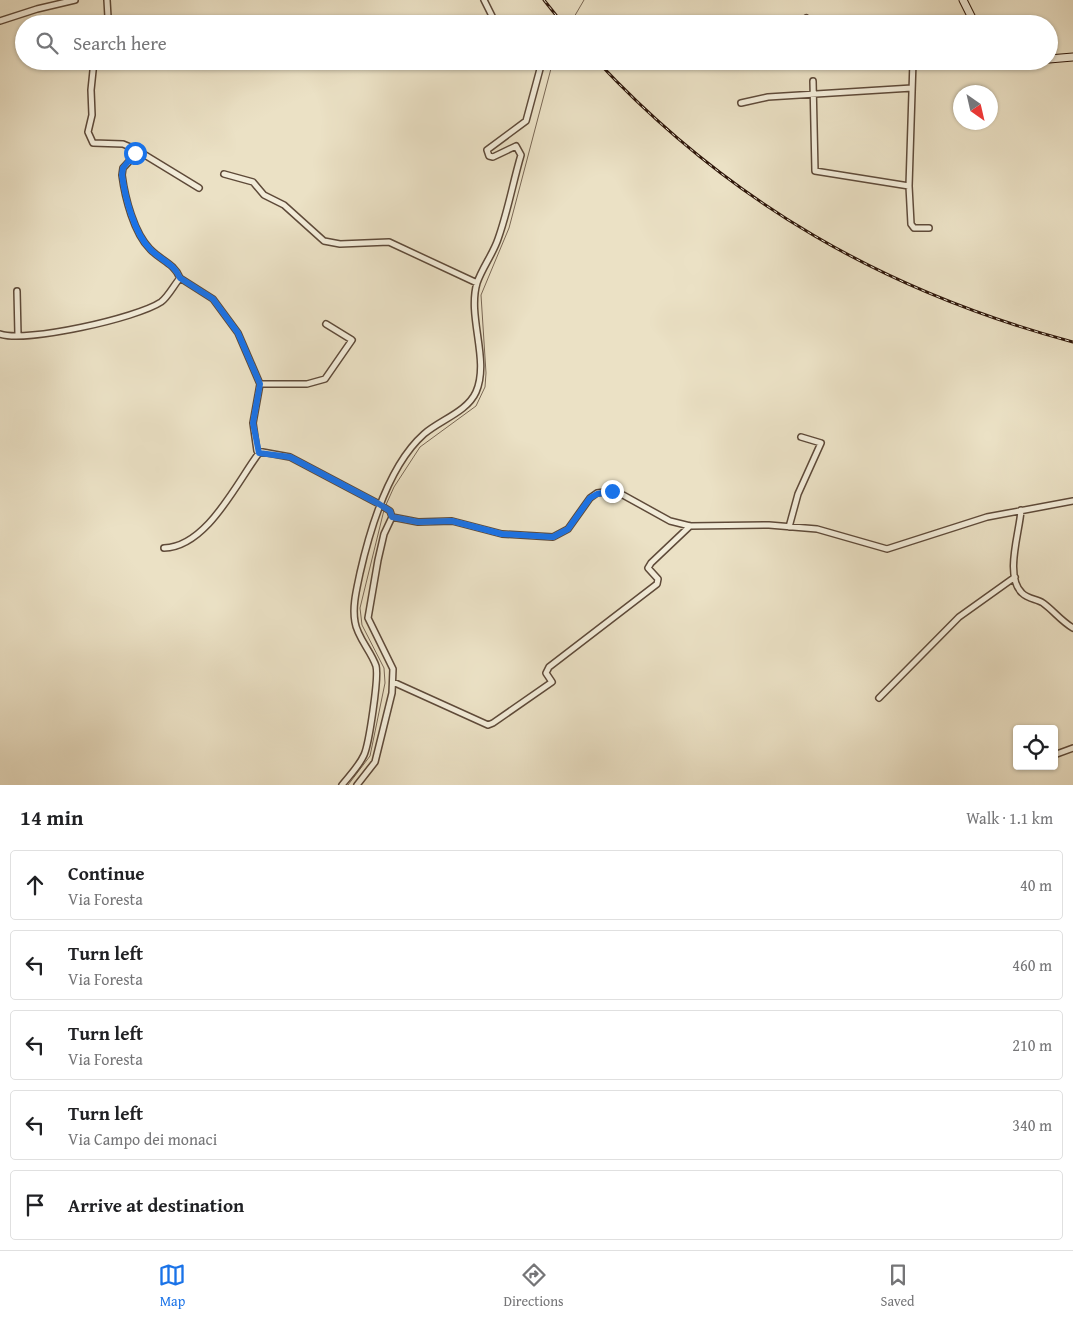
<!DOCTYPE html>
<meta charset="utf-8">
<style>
:root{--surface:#fff;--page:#f6f6f6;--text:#202124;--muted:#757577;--line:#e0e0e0;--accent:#1a73e8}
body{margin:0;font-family:"Gentium Book Plus",serif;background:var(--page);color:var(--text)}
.controls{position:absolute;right:15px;bottom:15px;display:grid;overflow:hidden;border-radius:5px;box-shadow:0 1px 4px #0004}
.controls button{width:45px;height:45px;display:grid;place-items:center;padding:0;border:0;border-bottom:1px solid var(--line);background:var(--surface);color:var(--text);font:25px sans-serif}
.compass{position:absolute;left:953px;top:85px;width:45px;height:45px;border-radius:50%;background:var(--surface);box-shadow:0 1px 4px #0004;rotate:146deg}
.stop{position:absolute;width:15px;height:15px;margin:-11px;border:4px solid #1a73e8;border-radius:50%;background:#fff}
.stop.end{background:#1a73e8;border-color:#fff;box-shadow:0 1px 5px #0008}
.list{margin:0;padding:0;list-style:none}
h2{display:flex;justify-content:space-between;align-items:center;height:65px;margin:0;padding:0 20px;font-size:21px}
h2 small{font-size:16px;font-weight:400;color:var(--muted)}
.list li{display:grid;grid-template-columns:32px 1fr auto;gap:15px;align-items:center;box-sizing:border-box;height:70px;margin:0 10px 10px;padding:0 10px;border:1px solid var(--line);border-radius:5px}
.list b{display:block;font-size:19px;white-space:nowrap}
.list p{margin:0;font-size:16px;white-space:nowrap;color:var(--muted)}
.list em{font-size:16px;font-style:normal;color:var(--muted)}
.icon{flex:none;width:28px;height:28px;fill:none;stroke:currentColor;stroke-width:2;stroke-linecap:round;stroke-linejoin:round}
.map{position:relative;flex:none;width:1073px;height:785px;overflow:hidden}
.search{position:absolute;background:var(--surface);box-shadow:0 1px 4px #0004;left:15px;right:15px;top:15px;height:55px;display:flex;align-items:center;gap:12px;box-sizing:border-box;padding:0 18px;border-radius:28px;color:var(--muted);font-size:19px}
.sheet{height:465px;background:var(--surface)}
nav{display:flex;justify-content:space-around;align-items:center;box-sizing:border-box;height:70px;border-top:1px solid var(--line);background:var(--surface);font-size:14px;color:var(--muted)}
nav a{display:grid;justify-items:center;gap:2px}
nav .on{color:var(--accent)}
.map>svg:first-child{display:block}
</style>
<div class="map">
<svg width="1073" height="785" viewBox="0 0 1073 785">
<rect width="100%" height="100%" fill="#ebe1c5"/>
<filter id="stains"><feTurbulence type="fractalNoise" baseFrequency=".004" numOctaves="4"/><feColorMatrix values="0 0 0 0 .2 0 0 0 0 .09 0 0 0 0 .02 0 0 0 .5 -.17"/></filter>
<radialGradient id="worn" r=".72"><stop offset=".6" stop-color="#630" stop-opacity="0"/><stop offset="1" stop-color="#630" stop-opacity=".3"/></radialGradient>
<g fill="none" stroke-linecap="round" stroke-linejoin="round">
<path stroke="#796754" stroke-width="1" d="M570,24L584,0
M385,507L394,487L420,447L476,406L485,387L486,373L481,295L509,228L553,61
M348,785L370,756L385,683L384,668L362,625L360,608L384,510"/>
<g stroke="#5e4a39" stroke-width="8">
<path id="street" d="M484,0L496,24
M806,18L809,24
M0,21L37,9L75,0
M105,24L108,17L107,0
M94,61L91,90L92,115L88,132L93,143L123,144L135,149V155L123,168L122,175C125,198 134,233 150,249C160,260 174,263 180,278L213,299L238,333L260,384L253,423L257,451L290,457L379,504L390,511L392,517
M913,61L909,186L911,224L914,228H929
M813,81L815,171L909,186
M741,103L768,97L912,88
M135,152H140L199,188
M224,174L253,182L264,195L284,205L324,241L340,244L389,242L477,283
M17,291L18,335
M0,334C26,343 137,318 161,302C168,297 174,285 180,278
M260,384H307L325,379L352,340L326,324
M1021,510C1020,531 1004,576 1022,593C1028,599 1037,599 1043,603C1054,611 1061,621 1073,628
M392,517L418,522L452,521L502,534L553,537L568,529L590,498L597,493L611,491L623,495L670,521L690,526L769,525L817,529L887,549L987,517L1073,501
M789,527L798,494L821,443L801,437
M164,548C207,547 237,482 259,453
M393,682L488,725L493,723L552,682L546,673L549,667L657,584L658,579L648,568L651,563L690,526
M879,698L959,617L1015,577
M1054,755L1073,748
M342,785C350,775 359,766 364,755C369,744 379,677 376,666C371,651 357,637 355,622C352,606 357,588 360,573C370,529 389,465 424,434C440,420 467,412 476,392C490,360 467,317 477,283C482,268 493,254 498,239C508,211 513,182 521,155L516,146L493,157L489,156L487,150L526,121L540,69L535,61
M357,785L375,762L392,693L393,669L368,618L378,560L384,534L392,517"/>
</g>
<g stroke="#2f170a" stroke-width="9">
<path id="secondary" d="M963,0L975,24
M1049,59L1073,57"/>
</g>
<use href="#street" stroke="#f2ecd9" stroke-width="5"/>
<use href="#secondary" stroke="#f2ecd9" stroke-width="7"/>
<g stroke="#2f170a" stroke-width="3">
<path id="rail" d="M544,0L563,24
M597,61C730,203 886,292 1073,342"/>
</g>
<use href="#rail" stroke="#f2ecd9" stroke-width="1" stroke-dasharray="4" stroke-linecap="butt"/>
</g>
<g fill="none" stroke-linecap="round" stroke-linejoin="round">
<path stroke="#1a73e8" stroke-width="6" d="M135,153L123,168L122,175C125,197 134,233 150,249C160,260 174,263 180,278L213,299L238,333L260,384L253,423L259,453L290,457L379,504L390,511L392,517L418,522L452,521L502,534L553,537L568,529L590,498L597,494L612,491"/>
</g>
<rect width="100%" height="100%" filter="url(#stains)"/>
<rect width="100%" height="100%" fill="url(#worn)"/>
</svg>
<div class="controls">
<button><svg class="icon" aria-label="locate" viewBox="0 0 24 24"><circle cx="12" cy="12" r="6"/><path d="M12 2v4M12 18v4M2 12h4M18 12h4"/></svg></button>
</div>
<svg class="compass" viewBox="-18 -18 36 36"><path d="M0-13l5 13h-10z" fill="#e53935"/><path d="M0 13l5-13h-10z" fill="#757577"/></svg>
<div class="stop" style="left:135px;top:153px"></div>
<div class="stop end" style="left:612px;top:491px"></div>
<div class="search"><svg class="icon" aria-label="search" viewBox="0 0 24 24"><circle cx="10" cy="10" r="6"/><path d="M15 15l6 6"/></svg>Search here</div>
</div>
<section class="sheet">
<h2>14 min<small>Walk · 1.1 km</small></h2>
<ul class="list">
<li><svg class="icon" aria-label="ahead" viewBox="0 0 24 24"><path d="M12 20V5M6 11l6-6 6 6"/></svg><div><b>Continue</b><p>Via Foresta</p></div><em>40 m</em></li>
<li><svg class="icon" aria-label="left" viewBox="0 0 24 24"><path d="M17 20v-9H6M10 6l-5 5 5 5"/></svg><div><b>Turn left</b><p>Via Foresta</p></div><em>460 m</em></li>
<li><svg class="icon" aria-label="left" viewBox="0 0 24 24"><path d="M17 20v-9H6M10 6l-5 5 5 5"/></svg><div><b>Turn left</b><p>Via Foresta</p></div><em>210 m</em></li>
<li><svg class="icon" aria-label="left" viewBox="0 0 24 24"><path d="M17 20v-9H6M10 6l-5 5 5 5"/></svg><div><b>Turn left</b><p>Via Campo dei monaci</p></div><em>340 m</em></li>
<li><svg class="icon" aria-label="arrive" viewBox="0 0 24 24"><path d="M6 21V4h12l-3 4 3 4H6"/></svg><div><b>Arrive at destination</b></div></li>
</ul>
</section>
<nav>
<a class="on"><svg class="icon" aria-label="map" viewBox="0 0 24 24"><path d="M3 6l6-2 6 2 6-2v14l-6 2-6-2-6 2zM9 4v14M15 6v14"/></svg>Map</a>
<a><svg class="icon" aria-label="directions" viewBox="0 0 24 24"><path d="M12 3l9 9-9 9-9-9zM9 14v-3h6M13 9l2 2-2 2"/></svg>Directions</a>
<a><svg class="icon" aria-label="saved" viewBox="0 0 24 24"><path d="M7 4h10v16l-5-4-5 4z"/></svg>Saved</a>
</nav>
